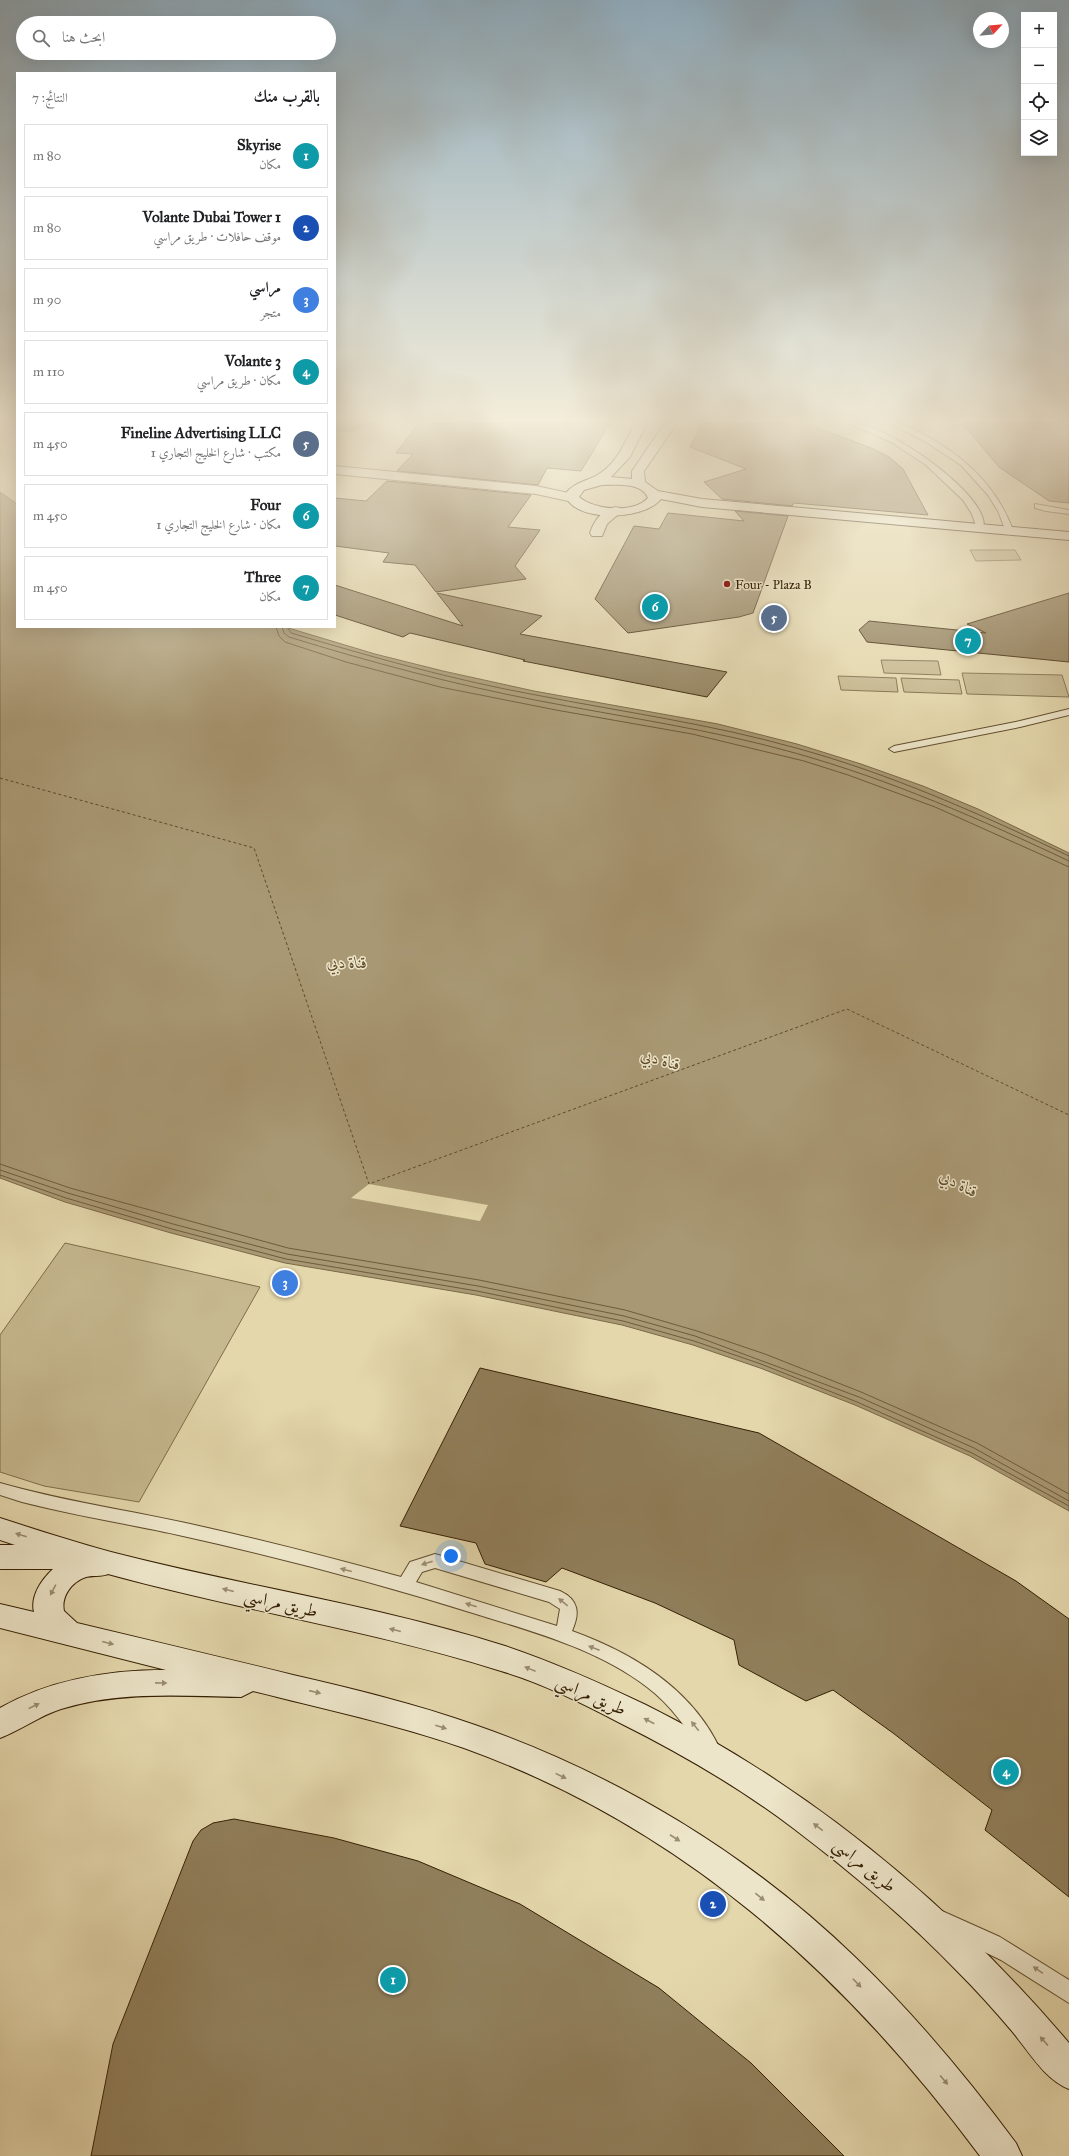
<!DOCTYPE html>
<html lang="ar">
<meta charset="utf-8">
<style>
:root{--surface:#fff;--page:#f2f2f2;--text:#202124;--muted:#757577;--line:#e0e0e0;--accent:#8f2418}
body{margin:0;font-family:"IM FELL Great Primer",Amiri,serif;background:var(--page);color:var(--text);direction:rtl}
.controls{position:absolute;right:12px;top:12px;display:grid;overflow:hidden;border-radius:0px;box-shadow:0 4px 16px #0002}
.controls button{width:36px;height:36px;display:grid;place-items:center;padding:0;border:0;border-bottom:1px solid var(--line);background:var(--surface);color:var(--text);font:20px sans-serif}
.compass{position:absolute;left:973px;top:12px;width:36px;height:36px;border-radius:50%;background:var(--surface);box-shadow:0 4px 16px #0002;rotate:64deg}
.you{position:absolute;left:451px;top:1556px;width:14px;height:14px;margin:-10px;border:3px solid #fff;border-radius:50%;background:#1a73e8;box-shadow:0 0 0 6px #1a73e833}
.badge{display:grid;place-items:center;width:26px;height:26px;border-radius:50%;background:var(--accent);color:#fff;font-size:13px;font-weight:700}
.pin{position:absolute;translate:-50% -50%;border:2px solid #fff;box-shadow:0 1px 4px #0006}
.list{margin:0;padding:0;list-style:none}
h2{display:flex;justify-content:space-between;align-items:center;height:52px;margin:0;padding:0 16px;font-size:17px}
h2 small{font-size:13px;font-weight:400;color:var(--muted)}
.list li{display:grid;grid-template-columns:26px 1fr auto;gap:12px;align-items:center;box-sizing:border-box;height:64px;margin:0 8px 8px;padding:0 8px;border:1px solid var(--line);border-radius:0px}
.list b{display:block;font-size:15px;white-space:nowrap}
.list p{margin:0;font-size:13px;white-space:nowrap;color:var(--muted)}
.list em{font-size:13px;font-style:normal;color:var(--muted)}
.icon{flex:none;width:22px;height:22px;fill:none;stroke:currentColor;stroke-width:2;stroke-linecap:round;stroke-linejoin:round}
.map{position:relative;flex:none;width:1069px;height:2156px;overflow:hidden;direction:ltr}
.search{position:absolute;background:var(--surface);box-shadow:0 4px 16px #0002;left:16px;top:16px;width:320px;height:44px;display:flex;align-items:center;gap:10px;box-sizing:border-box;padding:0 14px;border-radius:22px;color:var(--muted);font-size:15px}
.panel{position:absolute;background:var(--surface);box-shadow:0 4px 16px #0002;left:16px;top:72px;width:320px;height:556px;border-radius:0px;direction:rtl}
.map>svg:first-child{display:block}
</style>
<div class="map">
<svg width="1069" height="2156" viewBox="0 0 1069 2156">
<rect width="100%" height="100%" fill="#e4d7ac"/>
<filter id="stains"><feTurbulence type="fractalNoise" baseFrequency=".005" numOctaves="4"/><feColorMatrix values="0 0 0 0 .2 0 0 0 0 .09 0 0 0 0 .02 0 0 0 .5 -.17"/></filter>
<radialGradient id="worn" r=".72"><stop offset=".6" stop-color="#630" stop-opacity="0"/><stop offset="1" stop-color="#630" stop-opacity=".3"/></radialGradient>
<path fill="#c6b88f" stroke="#7e6c49" d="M970,550H1015L1021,560L976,561Z
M881,660L938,661L941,675L884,673Z
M962,673L1062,675L1069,697L967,694Z
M838,676L896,678L898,692L841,690Z
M901,678L959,680L962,694L904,692Z
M65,1243L260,1287L139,1502L44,1486L0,1472V1335Z"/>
<path fill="#a89873" stroke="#7a6846" d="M335,423H374L350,432L335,430Z
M0,492L17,504V627H285L375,654L443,671L534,691L718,724L797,744L861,764L923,786L978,809L1069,853V1511L970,1456L855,1405L760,1368L693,1345L622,1325L476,1295L285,1263L171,1233L65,1202L0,1178Z"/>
<path fill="#e4d7ac" d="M369,1184L488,1205L480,1221L351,1198Z"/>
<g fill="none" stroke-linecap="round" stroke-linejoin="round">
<path stroke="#6e5c3b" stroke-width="1" d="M276,627L279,636L285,642L346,662L440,687L556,710L692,734L804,761L848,775L935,807L1069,867
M282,627L284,633L289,637C370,662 452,684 535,700C622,717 710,729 795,753C891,780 980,819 1069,861
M287,627L291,633C372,657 453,680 536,695C623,712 711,724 796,748C891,774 980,814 1069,856
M0,1164L70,1188L288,1248L479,1280L625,1310L697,1331L765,1354L861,1392L977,1443L1069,1494
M0,1170L68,1193L173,1224L287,1254L478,1286L624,1316L695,1336L859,1397L974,1448L1069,1501
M0,1175L66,1198L172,1229L286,1259L477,1291L623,1321L694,1341L761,1364L857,1402L972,1453L1069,1506"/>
<path stroke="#5d492a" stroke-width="1" stroke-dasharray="3 2.5" stroke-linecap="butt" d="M0,778L254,848L369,1184L847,1009L1069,1115"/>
</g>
<path fill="#907f5b" stroke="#351f03" d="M419,423H610L581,471L547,468L538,485L397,471L413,454L396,453Z
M702,423H805L871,448L889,457L903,469L928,515L794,503L792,506L722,499L704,482L746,469L690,447Z
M962,423H1069V503L1049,501L999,467Z
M387,481L531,495L508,527L540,530L515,566L526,579L436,592L415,565L383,562L389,553L335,546V498L366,501Z
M735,511L788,516L753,613L739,617L628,633L595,599L634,526L659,529L668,513L744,521Z
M335,585L463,626L437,593L542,616L520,634L727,672L707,697L523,661L525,660L410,633L403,637L335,615Z
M1069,593V662L867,642L859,630L869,621L986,633L967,624Z
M480,1368L759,1433L1016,1581L1069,1619V1897L985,1830L992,1810L893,1733L833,1690L806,1701L739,1665L734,1640L655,1603L562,1568L546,1582L485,1564L476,1543L400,1526Z
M234,1819L334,1838L418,1861L520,1904L659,1988L751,2063L844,2156H91L113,2044L193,1841L201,1830L213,1823Z"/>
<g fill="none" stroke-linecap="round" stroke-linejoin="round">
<g stroke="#614d2d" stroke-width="2">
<path id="lane" d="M848,423C879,418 994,497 983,529H977L972,514L963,500L926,465L891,442Z
M889,423C900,421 911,428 921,433C963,455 996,485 1013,530L1012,532H1006L998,511L988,495L961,465L926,442Z
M1035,504L1069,510V514L1046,511L1035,508Z
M1069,709V715L1020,727L894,752L889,749L894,746L1020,721Z
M0,1483C59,1500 120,1509 181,1522C255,1538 328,1557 401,1577L410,1562L435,1554L560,1591C579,1600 580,1613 572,1631C633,1653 692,1689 720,1749L718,1755L711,1757L704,1755C688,1730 671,1705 647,1687C597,1649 534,1632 476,1614C380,1584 282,1558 183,1536C130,1524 76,1516 22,1502L0,1495ZM435,1568L549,1602L560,1609L557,1626L416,1582L422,1572Z
M942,1911L1000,1937L1061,1975L1069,1980V2003L1001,1960L935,1928L932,1921L935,1914Z"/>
</g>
<g stroke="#614d2d" stroke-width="2">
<path id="street" d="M335,466L536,486L578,495L580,498L573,502L536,494L335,474Z
M615,507L620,508L622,511L607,524L602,536H592L590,533C594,521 602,510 615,507Z"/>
</g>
<g stroke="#351f03" stroke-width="2">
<path id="secondary" d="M635,423H647L630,457L611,477L632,479V471L665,423H677L644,471L645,482L658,491L702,499L1069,532V540L702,507L661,499C644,521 572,523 565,494C574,482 588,481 599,474C618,462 625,442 635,423ZM602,485C616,485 642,482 648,498C633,514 595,510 579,497L584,490Z
M0,1518C37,1530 74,1542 111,1552C242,1586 376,1605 505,1646C553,1662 600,1683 646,1705C810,1787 950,1903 1069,2043V2089C1044,2079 1028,2050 1011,2030C994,2010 976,1990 958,1972C907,1919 851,1872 793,1828C739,1787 680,1753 620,1723C582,1703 542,1683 501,1671C372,1630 238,1610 108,1574C101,1577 93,1575 86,1577C71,1582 61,1597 64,1611L77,1623C149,1640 221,1657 293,1675C354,1689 416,1704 475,1725C616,1774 749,1854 856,1958C915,2015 967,2077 1016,2143L1022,2156H980C844,1973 681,1826 464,1748C395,1724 323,1709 253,1691L241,1697C182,1696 119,1691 61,1709C39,1716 21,1730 0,1738V1708C51,1679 108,1670 166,1670L0,1628V1604L34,1612C30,1596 42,1579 53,1569H0V1545H15L0,1540Z"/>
</g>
<use href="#lane" fill="#ede5c9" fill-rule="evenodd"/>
<use href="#street" fill="#ede5c9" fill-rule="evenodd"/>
<use href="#secondary" fill="#ede5c9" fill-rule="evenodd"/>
</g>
<defs><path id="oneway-solid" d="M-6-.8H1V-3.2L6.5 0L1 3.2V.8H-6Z"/></defs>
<g fill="#9a8c70">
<use href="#oneway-solid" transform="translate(21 1535) rotate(-162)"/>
<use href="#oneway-solid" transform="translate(427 1563) rotate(162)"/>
<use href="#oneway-solid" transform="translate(346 1570) rotate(-165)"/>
<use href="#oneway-solid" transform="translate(53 1590) rotate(118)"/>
<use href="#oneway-solid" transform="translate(228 1590) rotate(-166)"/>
<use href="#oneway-solid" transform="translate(563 1602) rotate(-141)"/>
<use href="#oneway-solid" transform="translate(471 1605) rotate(-162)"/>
<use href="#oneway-solid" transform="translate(395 1630) rotate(-166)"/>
<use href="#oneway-solid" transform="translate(108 1643) rotate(14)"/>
<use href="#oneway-solid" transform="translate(594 1648) rotate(-159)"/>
<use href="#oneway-solid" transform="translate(530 1669) rotate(-158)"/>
<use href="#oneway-solid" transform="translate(161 1683) rotate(1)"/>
<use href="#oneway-solid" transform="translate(315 1692) rotate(13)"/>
<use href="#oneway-solid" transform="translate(34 1706) rotate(-26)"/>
<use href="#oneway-solid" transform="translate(649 1721) rotate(-152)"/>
<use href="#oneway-solid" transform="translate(695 1726) rotate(-128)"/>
<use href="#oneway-solid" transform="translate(441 1727) rotate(18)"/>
<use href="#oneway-solid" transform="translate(561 1776) rotate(26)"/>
<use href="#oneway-solid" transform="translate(818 1827) rotate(-143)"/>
<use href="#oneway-solid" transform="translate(675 1838) rotate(33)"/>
<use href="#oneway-solid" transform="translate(760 1897) rotate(39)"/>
<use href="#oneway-solid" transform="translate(1038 1970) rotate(-146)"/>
<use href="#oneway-solid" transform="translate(857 1983) rotate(46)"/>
<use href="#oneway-solid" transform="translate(1044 2041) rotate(-132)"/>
<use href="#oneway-solid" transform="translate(944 2080) rotate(50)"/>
</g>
<linearGradient id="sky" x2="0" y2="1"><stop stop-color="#8ea9b9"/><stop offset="0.58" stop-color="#f3edda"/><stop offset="1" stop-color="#f3edda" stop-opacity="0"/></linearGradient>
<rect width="1069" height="724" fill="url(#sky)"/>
<circle fill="#8f2418" stroke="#ede5c9" stroke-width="1.5" cx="727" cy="584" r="4"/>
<g text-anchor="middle" stroke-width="3" stroke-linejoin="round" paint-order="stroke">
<g font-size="13" fill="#351f03" stroke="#ede5c9" text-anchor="start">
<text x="735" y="589">Four - Plaza B</text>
</g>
<g font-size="16" font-style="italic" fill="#5d492a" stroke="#ede5c9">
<text x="347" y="968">قناة دبي</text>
<text transform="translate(661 1059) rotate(16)" y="6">قناة دبي</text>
<text transform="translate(959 1183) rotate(27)" y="6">قناة دبي</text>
</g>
<g font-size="18" fill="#351f03" stroke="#ede5c9">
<text transform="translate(281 1603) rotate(13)" y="6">طريق مراسي</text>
<text transform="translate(591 1695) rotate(24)" y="6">طريق مراسي</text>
<text transform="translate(865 1865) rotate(39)" y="6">طريق مراسي</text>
</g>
</g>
<rect width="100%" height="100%" filter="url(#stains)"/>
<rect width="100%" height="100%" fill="url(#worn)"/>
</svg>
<div class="controls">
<button>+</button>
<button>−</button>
<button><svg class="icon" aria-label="locate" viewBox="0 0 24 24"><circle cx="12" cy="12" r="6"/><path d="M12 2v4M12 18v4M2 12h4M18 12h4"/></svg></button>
<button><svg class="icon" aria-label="layers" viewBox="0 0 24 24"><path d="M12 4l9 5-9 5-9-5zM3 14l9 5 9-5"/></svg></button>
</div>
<svg class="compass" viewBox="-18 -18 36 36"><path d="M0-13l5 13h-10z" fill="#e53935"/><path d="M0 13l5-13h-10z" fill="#757577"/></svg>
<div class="you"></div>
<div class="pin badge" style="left:393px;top:1980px;background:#0f9aa8">1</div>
<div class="pin badge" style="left:713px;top:1904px;background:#1a4fb4">2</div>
<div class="pin badge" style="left:285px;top:1283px;background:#3f7fe0">3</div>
<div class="pin badge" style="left:1006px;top:1772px;background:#0f9aa8">4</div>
<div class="pin badge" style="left:774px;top:618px;background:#5c6f8a">5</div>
<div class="pin badge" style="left:655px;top:607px;background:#0f9aa8">6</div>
<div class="pin badge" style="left:968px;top:641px;background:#0f9aa8">7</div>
<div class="search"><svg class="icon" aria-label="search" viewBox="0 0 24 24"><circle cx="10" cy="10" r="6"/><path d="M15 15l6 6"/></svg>ابحث هنا</div>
<section class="panel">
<h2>بالقرب منك<small>النتائج: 7</small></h2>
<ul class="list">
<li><span class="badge" style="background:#0f9aa8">1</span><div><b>Skyrise</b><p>مكان</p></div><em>80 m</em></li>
<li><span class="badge" style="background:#1a4fb4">2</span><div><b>Volante Dubai Tower 1</b><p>موقف حافلات · طريق مراسي</p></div><em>80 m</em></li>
<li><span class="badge" style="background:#3f7fe0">3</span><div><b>مراسي</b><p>متجر</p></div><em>90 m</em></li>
<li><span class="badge" style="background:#0f9aa8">4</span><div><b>Volante 3</b><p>مكان · طريق مراسي</p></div><em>110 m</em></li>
<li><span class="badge" style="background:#5c6f8a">5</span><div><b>Fineline Advertising LLC</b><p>مكتب · شارع الخليج التجاري 1</p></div><em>450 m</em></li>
<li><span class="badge" style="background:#0f9aa8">6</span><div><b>Four</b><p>مكان · شارع الخليج التجاري 1</p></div><em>450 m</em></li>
<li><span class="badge" style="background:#0f9aa8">7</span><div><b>Three</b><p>مكان</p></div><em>450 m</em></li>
</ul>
</section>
</div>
